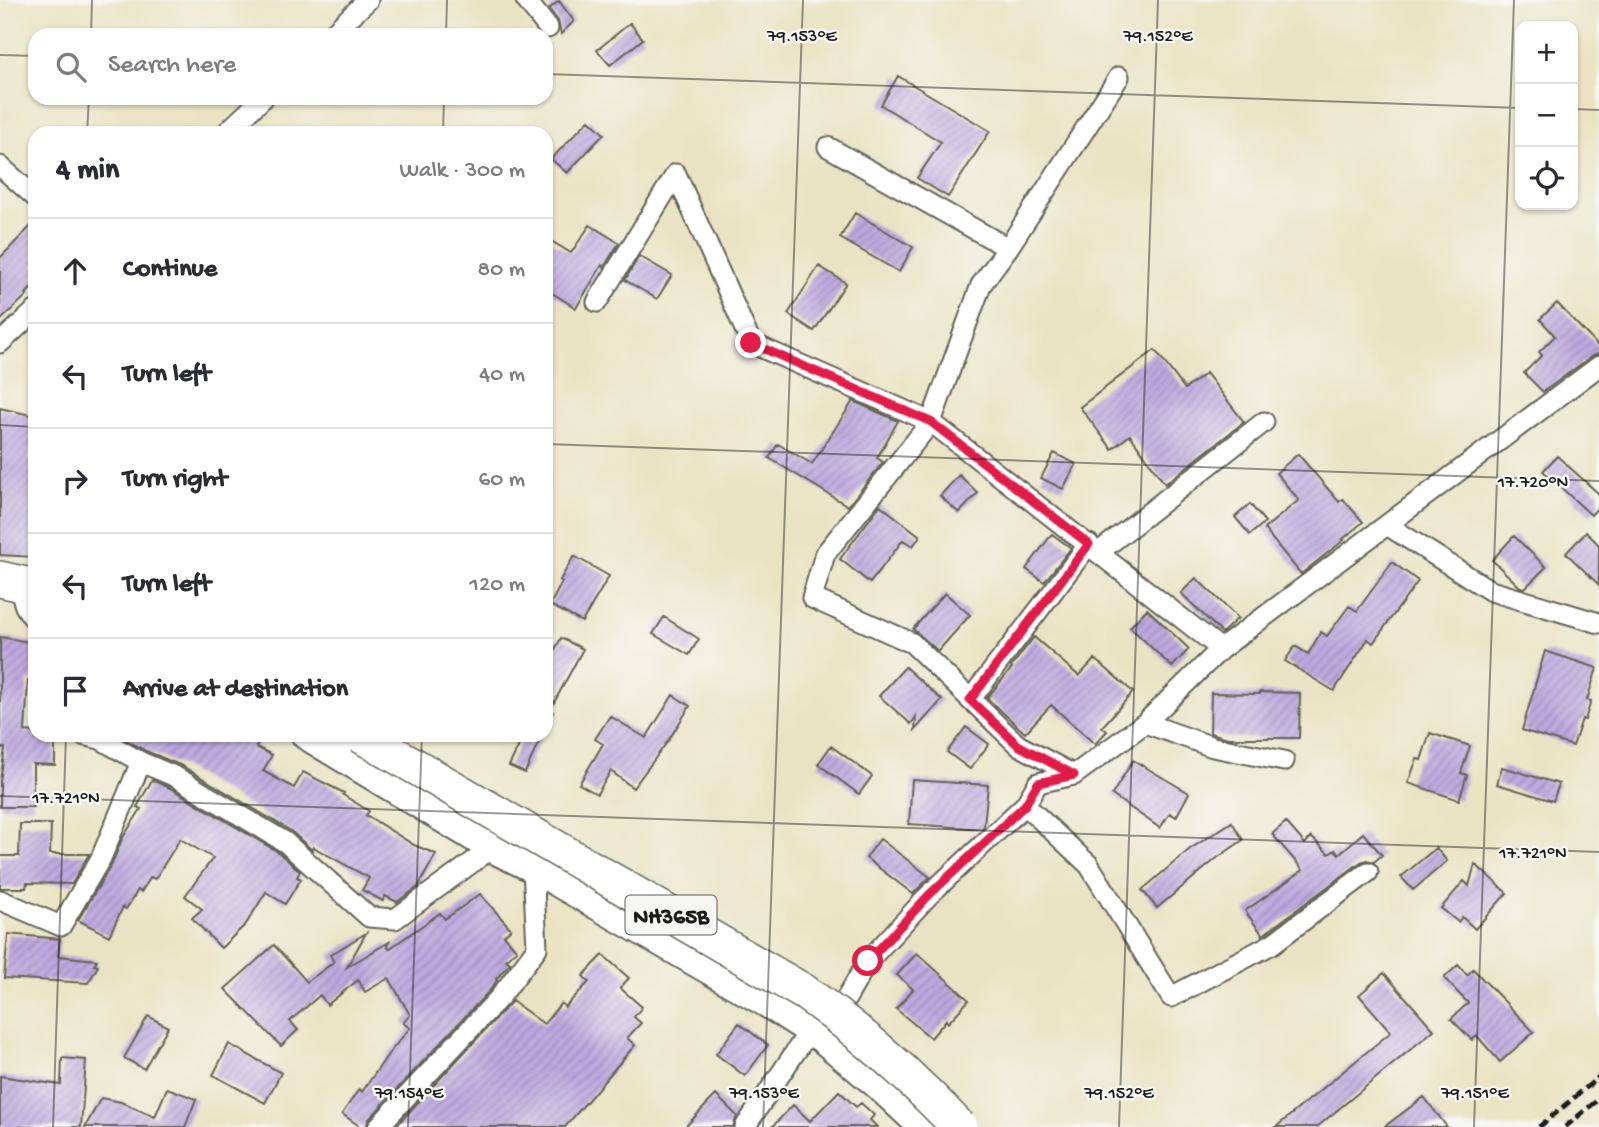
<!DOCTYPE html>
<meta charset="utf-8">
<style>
:root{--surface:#fff;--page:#f7f7f7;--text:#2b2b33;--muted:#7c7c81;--line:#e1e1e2}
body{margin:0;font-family:"Gochi Hand",sans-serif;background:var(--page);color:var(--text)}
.controls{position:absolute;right:21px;top:21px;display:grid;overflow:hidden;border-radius:14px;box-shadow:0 2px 5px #0004}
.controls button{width:63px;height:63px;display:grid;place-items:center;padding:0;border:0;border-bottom:2px solid var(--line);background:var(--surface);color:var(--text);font:35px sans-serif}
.stop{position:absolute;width:21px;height:21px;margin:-16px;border:5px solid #e11d48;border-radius:50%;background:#fff}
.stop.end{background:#e11d48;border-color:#fff;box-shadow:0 2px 7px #0008}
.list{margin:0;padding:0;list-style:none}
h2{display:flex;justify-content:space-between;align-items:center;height:91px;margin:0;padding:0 28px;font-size:30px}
h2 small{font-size:23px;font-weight:400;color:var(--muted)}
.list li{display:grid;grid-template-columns:46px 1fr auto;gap:21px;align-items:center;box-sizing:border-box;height:105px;padding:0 28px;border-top:2px solid var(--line)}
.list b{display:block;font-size:26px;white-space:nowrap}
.list em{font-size:23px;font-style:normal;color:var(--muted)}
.icon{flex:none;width:38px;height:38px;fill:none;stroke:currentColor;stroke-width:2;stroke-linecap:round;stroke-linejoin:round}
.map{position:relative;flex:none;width:1599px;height:1127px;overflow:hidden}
.search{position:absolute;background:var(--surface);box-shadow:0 2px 5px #0004;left:28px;top:28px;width:525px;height:77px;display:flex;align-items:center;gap:18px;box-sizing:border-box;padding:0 24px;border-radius:21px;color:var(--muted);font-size:26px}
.panel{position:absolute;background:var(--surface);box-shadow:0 2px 5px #0004;left:28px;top:126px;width:525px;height:616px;border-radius:21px}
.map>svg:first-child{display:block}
</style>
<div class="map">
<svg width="1599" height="1127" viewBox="0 0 1599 1127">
<defs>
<pattern id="building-hatch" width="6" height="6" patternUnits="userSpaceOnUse" patternTransform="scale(1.75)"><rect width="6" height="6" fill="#bfaae0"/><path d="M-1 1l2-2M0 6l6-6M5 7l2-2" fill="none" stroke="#9a8ab5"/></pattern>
</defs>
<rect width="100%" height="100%" fill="#f6f6f2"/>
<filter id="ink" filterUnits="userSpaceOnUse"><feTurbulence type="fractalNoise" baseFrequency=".0143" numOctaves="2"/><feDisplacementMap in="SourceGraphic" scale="14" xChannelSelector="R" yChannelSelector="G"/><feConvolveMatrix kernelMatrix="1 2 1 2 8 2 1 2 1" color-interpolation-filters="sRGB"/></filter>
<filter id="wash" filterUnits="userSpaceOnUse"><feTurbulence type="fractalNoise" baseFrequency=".00686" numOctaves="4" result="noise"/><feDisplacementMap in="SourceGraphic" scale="28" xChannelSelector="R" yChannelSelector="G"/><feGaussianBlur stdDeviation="1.57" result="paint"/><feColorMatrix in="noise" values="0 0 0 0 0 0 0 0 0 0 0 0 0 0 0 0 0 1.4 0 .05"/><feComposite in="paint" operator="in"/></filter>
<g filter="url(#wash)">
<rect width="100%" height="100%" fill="#eae3c3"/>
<g id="blocks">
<path fill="url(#building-hatch)" d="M559,1L574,21L561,34L558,21L549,9Z
M630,23L643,39L610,65L597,50Z
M898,76L990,131L948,197L917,178L941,142L881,105Z
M589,120L604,134L567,173L551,159Z
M855,213L913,247L899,272L840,238Z
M35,222V284L26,294L27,295L0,321V258Z
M590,225L619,243L604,267L602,265L576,308L546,289V238L571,253Z
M639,256L672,275L657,299L625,280Z
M819,266L846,283L814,331L788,314Z
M1557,303L1599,347V354L1592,356L1543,392L1524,373L1542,355L1539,352L1555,336L1540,319Z
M1155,350L1185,389L1206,373L1244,422L1165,484L1130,435L1112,449L1080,407Z
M853,401L898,421L877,458L883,462L848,506L769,458L778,444L812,464Z
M0,408L35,416V436L29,460L35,461V557L0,555Z
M1054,453L1076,464L1063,489L1041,478Z
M1298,454L1339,502L1343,499L1363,522L1343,539L1344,540L1301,574L1264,529L1299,500L1276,473Z
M1557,456L1599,494V506L1591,515L1543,471Z
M959,475L978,493L959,513L940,496Z
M1250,504L1265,522L1250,535L1235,517Z
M880,505L920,536L913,546L903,540L870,583L840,559Z
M1586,532L1599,545V585L1566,553Z
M1052,534L1071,548L1044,582L1026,569Z
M1514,536L1546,567L1525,588L1520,587L1492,560Z
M574,556L609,576L582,622L550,605L562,582L560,580Z
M1392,562L1418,581L1373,643L1368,639L1334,691L1285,661L1295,646L1308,654L1321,632L1327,636L1349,606L1357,611Z
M1196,578L1238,618L1222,633L1181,593Z
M945,593L970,615L938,651L913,629Z
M1147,609L1189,649L1172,667L1130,627Z
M664,617L699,639L689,655L653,634Z
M0,637L35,643V664L31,681H28L25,731L33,732V735L55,736V765L33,764V807H0V781L5,748H0Z
M1034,637L1079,676L1095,659L1133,692L1102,727L1107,731L1095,744L1051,705L1025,733L987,698L1012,668L1011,667Z
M561,638L583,649L550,710L553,712L546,726V666Z
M1545,651L1597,668L1587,700L1591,701L1585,720L1582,719L1573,746L1522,730Z
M905,667L942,700L915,730L916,717L911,724L879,696Z
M1260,692L1300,693L1299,738H1228L1210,733L1211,693L1260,694Z
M673,695L690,706L668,741L633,788L611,771L597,794L579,784L603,744L595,739L610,716L646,738Z
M966,727L989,744L970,769L947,752Z
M1430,733L1470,746L1461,773L1467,775L1459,800L1408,783L1417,759L1421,760Z
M118,735H247L259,742L256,747L272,755L263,771L294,788L303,772L344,793L343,795L369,811L366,815L414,845L436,854L418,887L397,902L385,896L383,901L362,890L369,878L313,847L312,850L291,831L182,766L146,751Z
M524,735H542L525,773L509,766Z
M831,746L872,776L859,794L818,764Z
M1133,760L1189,793L1176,817L1170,813L1160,828L1112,795Z
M1502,767L1559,784L1553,801L1497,784Z
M152,780L170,788L278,852L300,871L297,877L301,879L285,904L266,892L246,924L221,948L192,918L202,909L185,896L213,858L180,839L155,879L151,877L141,892L138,890L126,909L123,907L109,936L78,920L112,864L122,839L141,809L137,807Z
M912,780L988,785L984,826L982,829L909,824Z
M1232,822L1243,840L1217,858L1157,908L1142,890L1190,849Z
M1286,822L1305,844L1311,837L1329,854L1335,850L1339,854L1363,833L1382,855L1374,862L1367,860L1361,862L1263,935L1245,911L1303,870L1272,834Z
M20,824H51L50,854H89L72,884L27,883L26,888H0V856H19Z
M880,839L930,877L913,894L866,858Z
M1436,848L1447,861L1413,890L1401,877Z
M1475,864L1507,893L1475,929L1462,917L1458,922L1441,908L1464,881L1469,886Z
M480,894L511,929L504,935L517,950L506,960L510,963L496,979L497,980L491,989L369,1119L366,1127H361L342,1114L359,1089L362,1092L389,1053L410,1028L403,1023L410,1015L389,978L365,992L358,980L327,1005L320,995L290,1021L298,1030L281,1046L225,989L274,945L307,982L334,962L330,955L366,933L347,967L389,942L387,946L389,949L440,913L445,919Z
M8,934L60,939L58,956L97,960L94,965L98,966L88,983L4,978Z
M917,953L969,1000L948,1023L946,1020L931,1038L896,1009L913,989L897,975Z
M603,955L629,978L620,988L642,1007L634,1017L641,1023L627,1038L635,1045L565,1127H395L512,1001L544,1024L561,1003L565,1007L589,982L583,976Z
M1458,965L1467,975L1473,969L1534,1032L1500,1062L1477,1036L1472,1040L1451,1019L1468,1003L1444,978Z
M1384,973L1434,1030L1317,1127H1276L1391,1032L1359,995Z
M148,1016L168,1027L144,1069L124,1058Z
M739,1023L768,1045L745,1076L716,1054Z
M229,1044L281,1073L265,1103L213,1075Z
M62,1058L86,1060L81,1127H0V1076L61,1085Z
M167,1088L196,1099L185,1127H85L101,1098L121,1102L155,1117Z
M839,1091L856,1107L861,1103L874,1115L870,1120L877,1127H772L793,1105L810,1121Z
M716,1095L737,1116L733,1127H685Z
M1424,1097L1447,1127H1384Z"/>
</g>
</g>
<g filter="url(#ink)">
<use href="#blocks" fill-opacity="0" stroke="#646256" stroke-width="2"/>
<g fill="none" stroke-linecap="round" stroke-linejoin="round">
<g stroke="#646256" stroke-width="23">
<path id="street" d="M526,0L548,28
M331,35L368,0
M1119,77L1008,248L981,285L931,422L1221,649
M226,133L263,98
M828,147L1008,248
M0,166L35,197
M597,302L676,174L751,343L931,422L825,554L812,598L912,643L1018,745L1074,775
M0,343L35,311
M1387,525L1491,591L1599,623
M1099,552L1264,422
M970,700L1089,544
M1145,723L1213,747L1284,761
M82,735L100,739L141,762L176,777L285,842L369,917L395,919L492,848
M1025,805L1089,865L1171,997L1272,944L1368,872
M0,900L61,926L101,858L141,762
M832,1023L868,961L929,895L1025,805L1038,783L1074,775L1145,723L1221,649L1599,366
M378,1127L500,997L537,948L533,868
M745,1127L810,1030"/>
</g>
<g stroke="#646256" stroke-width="32">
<path id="secondary" d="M23,583L29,604L35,613
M306,735L492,848L533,868L767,1003L823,1039L877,1084L923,1127"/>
</g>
<g stroke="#646256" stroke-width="38">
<path id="highway" d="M0,579L35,587"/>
</g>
<use href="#street" stroke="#fff" stroke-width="19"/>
<use href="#secondary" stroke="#fff" stroke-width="28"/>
<use href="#highway" stroke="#fff" stroke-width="35"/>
<path stroke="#1c1c1c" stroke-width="5" stroke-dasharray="10 5" stroke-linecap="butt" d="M1539,1127L1599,1077
M1565,1127L1599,1099"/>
<g stroke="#646256" stroke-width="38" stroke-linecap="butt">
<path id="highway-bridge" d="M361,735L804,992C863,1033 910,1075 959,1127"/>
</g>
<use href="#highway-bridge" stroke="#fff" stroke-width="35"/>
</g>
</g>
<g fill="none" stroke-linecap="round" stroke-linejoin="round" filter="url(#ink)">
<path stroke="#e11d48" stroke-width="9" d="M751,343L931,422L1089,544L970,700L1018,745L1074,775L1038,783L1025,805L929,895L868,961"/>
</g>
<path fill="none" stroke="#1c1c1c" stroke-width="2" stroke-opacity="0.45" d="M91,35L92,0M446,35L447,0M0,55L35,56M546,74L1520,108M1573,109L1599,110M87,133L89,98M443,133L444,98M0,425L35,427M546,444L1599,481M0,796L1599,852M53,1127L66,735M408,1127L422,735M763,1127L803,0M1119,1127L1158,0M1474,1127L1514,0"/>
<g text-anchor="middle" stroke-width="5" stroke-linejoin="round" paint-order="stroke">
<rect fill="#f6f6f2" stroke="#5d5d5c" stroke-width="2" x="625.5" y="895.5" width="91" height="39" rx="5"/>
<g font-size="23" font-weight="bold" fill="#1c1c1c">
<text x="671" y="923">NH365B</text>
</g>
</g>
<g font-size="18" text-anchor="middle" fill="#1c1c1c" stroke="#f6f6f2" stroke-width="5" stroke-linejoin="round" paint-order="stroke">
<text x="802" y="41">79.153°E</text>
<text x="1158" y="41">79.152°E</text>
<text x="1533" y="487">17.720°N</text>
<text x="66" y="803">17.721°N</text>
<text x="1533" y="858">17.721°N</text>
<text x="409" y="1098">79.154°E</text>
<text x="764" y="1098">79.153°E</text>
<text x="1119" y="1098">79.152°E</text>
<text x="1475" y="1098">79.151°E</text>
</g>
</svg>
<div class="controls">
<button>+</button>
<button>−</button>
<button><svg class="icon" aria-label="locate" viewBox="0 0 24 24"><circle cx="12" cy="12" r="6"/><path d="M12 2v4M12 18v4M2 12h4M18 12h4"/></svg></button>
</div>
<div class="stop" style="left:868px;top:961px"></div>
<div class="stop end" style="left:751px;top:343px"></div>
<div class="search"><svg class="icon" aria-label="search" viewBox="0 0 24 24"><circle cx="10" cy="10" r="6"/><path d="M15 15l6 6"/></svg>Search here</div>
<section class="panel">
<h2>4 min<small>Walk · 300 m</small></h2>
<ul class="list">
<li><svg class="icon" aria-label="ahead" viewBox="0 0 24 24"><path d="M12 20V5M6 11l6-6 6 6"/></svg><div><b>Continue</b></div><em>80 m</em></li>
<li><svg class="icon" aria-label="left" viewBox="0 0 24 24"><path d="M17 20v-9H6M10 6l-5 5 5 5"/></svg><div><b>Turn left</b></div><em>40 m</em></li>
<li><svg class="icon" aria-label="right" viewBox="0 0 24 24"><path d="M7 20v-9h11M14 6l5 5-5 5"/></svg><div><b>Turn right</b></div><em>60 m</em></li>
<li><svg class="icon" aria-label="left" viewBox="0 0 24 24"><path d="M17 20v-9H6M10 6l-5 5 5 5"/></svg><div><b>Turn left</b></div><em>120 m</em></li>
<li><svg class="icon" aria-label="arrive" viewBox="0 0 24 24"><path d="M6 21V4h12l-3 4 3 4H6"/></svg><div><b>Arrive at destination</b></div></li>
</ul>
</section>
</div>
